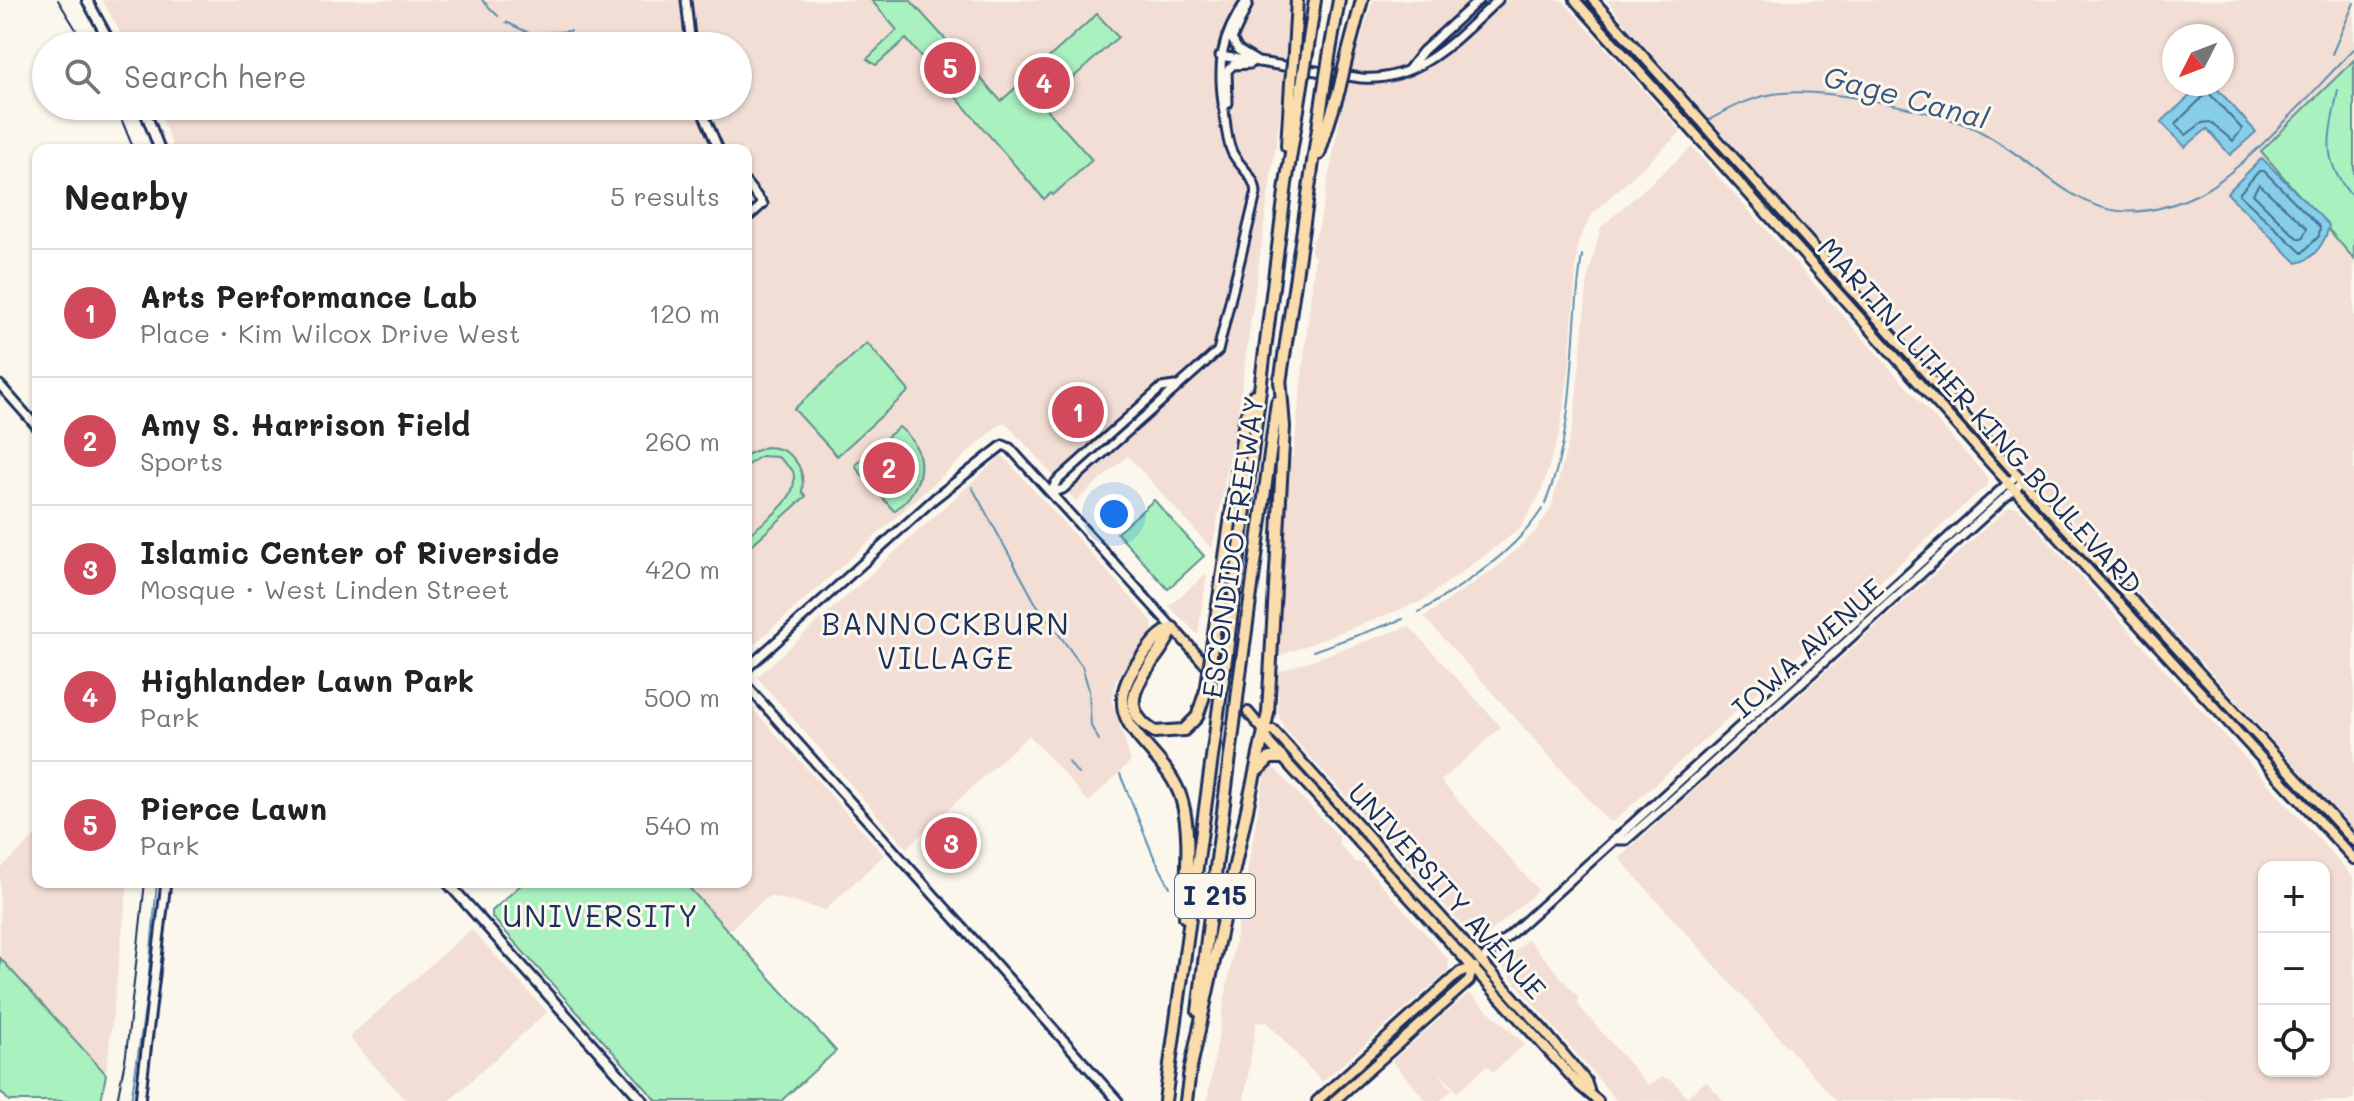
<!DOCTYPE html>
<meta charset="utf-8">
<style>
:root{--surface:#fff;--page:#f2f2f2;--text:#222;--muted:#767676;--line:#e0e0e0;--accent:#d1495b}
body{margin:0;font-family:Mali,sans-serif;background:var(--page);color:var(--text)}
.controls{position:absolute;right:24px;bottom:24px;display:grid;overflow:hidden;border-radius:16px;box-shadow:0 2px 6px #0004}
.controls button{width:72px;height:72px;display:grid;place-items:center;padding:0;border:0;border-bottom:2px solid var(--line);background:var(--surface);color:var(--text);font:40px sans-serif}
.compass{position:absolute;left:2162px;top:24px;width:72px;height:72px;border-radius:50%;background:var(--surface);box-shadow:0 2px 6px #0004;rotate:228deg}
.you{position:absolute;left:1114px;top:514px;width:28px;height:28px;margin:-20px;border:6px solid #fff;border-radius:50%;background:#1a73e8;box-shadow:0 0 0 12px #1a73e833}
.badge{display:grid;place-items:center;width:52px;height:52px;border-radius:50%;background:var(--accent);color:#fff;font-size:26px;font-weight:700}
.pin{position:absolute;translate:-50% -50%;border:4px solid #fff;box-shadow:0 2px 8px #0006}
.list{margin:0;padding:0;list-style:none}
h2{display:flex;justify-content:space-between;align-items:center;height:104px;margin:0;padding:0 32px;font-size:34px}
h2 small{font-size:26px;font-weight:400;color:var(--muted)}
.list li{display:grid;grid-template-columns:52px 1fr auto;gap:24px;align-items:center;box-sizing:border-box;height:128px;padding:0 32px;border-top:2px solid var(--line)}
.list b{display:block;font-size:30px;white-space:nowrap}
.list p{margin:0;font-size:26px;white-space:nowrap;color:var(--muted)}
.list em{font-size:26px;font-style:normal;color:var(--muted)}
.icon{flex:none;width:44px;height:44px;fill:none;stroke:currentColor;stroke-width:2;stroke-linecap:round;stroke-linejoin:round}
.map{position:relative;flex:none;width:2354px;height:1101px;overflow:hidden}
.search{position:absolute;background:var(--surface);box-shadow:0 2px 6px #0004;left:32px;top:32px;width:720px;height:88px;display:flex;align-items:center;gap:20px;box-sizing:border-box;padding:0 28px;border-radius:44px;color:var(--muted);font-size:30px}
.panel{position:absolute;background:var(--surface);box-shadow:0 2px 6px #0004;left:32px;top:144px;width:720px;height:744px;border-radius:16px}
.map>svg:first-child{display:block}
</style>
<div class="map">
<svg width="2354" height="1101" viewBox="0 0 2354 1101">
<rect width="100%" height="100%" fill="#fbf7ec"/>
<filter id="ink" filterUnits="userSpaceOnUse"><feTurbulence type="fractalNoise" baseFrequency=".0125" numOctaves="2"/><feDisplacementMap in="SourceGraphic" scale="16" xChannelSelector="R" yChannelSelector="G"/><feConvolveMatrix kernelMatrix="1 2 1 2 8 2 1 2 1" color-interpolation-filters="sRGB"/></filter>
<g filter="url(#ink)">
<path fill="#f2ded4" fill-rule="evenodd" d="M102,0H1290L1280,113L1237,419L1212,549L1128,456L1076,501L1006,423H1001L746,652V150H174L157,106H738V46H128Z
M1373,0H1562L1681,132L1593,213L1578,241L1569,370L1560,431L1541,492L1520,529L1422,601L1279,656L1288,460L1293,457L1315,258L1311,252L1312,242L1318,231L1352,57L1355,58Z
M1607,0H2354V830L1803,224L1629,29ZM2174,36H2222V84H2174Z
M1692,147L1987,477V485L1614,821H1608L1424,617L1497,567L1536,531L1551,508L1574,421L1588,277L1601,227Z
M1002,455L1152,621L1153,631L1116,680L1112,701L1131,761L1089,802L1029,735L906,848L757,677Z
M2009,507H2017L2354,878V1097L2349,1101H1836L1619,858ZM2264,867H2324V1071H2264Z
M1207,573L1198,635L1169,606Z
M1409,626L1501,727L1441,781L1538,890L1484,938L1473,937L1284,728L1278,713V672Z
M746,701L884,855L825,910L769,896L728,931L836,1051L781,1101H657L492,913L524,882H746Z
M1271,765L1339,837V844L1355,862L1362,863L1449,960L1448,971L1322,1082L1267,1022L1256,1023L1244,1101H1207L1265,770Z
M38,834V882H128L106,1074L0,958V869Z
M471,929L547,1012L449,1101H406L349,1037Z
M1528,939L1578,997V1005L1648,1085L1663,1077L1673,1081L1687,1097L1706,1081L1724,1101H1617L1503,968L1506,960Z
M1469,993L1525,1044L1493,1072L1487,1066L1457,1092L1436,1069L1452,1090L1440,1101H1427L1392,1061Z"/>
<path fill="#a9f2c0" stroke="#62908f" stroke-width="2" d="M871,0H910L1001,101L1097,14L1118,37L1043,105L1092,160L1053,195L1051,193L1044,199L906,39L876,65L867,59L897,30Z
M2354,60V259L2261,151Z
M867,343L909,391L837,456L794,409Z
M899,427C931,452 925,488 894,511L857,469L856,464Z
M765,447C791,447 806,466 802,492L806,496L746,550V537C765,520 801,500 793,471L778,457L761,456L746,466V455Z
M1154,500L1204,556L1168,589L1117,533Z
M524,882H684L836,1051L781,1101H657L492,917V911Z
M0,958L106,1074L101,1101H9L0,1091Z"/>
<path fill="#87cee8" stroke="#5c8eb1" stroke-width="2" d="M2203,84H2213L2256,132L2230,155L2207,129L2185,147L2161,122Z
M2262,158L2329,225C2326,241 2314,260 2297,263L2227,193Z"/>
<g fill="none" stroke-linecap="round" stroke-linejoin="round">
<path stroke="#466f95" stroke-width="2" d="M2208,92L2242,129L2233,141L2210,122L2202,123L2186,135L2175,124Z
M2259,171H2264L2320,227L2319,236L2302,253L2239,194Z
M2259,184L2307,228L2303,238H2297L2253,194Z"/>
<path stroke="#5c8eb1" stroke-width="2" d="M482,0L498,16
M506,22L531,34L571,31
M2332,54L2354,3
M2338,90C2329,138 2319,159 2354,199
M1709,120C1732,107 1756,95 1782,93C1827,88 1943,111 1983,133C2062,177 2092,242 2194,196C2243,174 2313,90 2354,49
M972,487L1035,602L1082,666L1089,690L1091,726L1099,740
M1545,504C1578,423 1569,339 1582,255
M1419,612C1463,586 1515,552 1542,509
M1313,651L1403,619
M1068,761L1078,774
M1120,774L1153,855L1170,887
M131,1101L147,996L157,882"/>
<path stroke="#cecfd0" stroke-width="8" stroke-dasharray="8 4" stroke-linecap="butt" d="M1208,667L1248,712"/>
<g stroke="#1b2f5e" stroke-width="13">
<path id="tertiary" d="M686,0L691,46
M1248,4L1232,39L1238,50L1258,62
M1220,56L1361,78C1419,83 1459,36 1498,0
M1409,69L1423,51L1479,0
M700,106L719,150
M1223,107L1228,103L1227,71L1233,65L1250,64
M746,183L763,204L746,219
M0,385L38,428
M1051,493L1063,489L1218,351L1256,194C1256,176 1239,167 1232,152C1226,139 1226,124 1224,110C1217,65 1220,37 1247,0
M1051,493L1056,482L1161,388L1175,386
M746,669L935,498L1003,445L1010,448L1173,628
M746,685L1118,1101
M1618,840H1626L1682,791L2023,481
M1481,961L2017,475
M140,1101L166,882"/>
</g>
<g stroke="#1b2f5e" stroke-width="14">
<path id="secondary" d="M87,0L112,46
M143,106L160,150
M447,882L643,1101"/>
</g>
<g stroke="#1b2f5e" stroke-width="14">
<path id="primary" d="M1575,0L2004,478L2354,859
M1593,0L2012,469L2354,841
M1173,628L1205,664
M1248,712L1264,731L1269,743L1580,1086L1598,1101
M1264,731L1273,730L1545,1032L1586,1081L1589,1090
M1317,1101L1460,972L1475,967
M1334,1101L1469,981L1472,969"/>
</g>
<g stroke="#1b2f5e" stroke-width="16">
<path id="motorway" d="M1294,52L1297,0
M1307,53L1315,0
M1329,57L1339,0
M1346,60L1362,0
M1287,146L1291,83
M1319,154L1339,90
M1280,383L1324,88
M1173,628C1157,634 1149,648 1139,661C1090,727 1166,743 1182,801C1192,837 1185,881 1185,917
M1173,628C1161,662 1103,701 1155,732L1184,730L1197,717L1207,687
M1212,647L1245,419L1254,395
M1225,667L1286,184L1302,85
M1239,682L1277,402
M1258,770L1270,758H1282
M1198,1011L1235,716
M1189,1076L1268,713L1284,427L1280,378
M1165,1101L1220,699
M1186,1101L1190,1071"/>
</g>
<use href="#tertiary" stroke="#fbf7ec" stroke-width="7"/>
<use href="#secondary" stroke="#fbf7ec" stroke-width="8"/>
<use href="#primary" stroke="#fbddab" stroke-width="8"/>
<use href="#motorway" stroke="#fbddab" stroke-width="10"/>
<path stroke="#1b2f5e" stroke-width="2" d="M58,0L86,46
M116,106L134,150
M117,1101L126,1055L145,882"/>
<g stroke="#1b2f5e" stroke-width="16" stroke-linecap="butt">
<path id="motorway-bridge" d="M1291,83L1294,52
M1302,85L1307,53
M1324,88L1329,57
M1339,90L1346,60
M1207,687L1212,647
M1220,699L1225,667
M1235,716L1239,682"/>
</g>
<use href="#motorway-bridge" stroke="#fbddab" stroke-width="10"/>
</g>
</g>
<g text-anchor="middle" stroke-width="6" stroke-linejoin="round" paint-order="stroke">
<rect fill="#fbf7ec" stroke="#5e6b89" stroke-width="2" x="1175" y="874" width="80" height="44" rx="6"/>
<g font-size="26" font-weight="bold" fill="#1b2f5e">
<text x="1215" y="905">I 215</text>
</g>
<g font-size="28" fill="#1b2f5e" stroke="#fbf7ec">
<text transform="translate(1980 416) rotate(48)" y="10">MARTIN LUTHER KING BOULEVARD</text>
<text transform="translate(1233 547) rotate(-82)" y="10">ESCONDIDO FREEWAY</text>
<text transform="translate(1808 648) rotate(-42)" y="10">IOWA AVENUE</text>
<text transform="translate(1447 891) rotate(48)" y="10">UNIVERSITY AVENUE</text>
</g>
<g font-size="30" font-style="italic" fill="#365780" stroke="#fbf7ec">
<text transform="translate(1906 98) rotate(15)" y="10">Gage Canal</text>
</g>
<g font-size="30" letter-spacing="2" fill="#1b2f5e" stroke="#fbf7ec">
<text x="946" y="635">BANNOCKBURN<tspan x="946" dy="34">VILLAGE</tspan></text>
<text x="601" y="927">UNIVERSITY</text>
</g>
</g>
</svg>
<div class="controls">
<button>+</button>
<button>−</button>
<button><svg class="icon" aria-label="locate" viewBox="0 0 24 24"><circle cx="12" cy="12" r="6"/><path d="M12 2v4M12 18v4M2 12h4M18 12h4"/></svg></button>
</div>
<svg class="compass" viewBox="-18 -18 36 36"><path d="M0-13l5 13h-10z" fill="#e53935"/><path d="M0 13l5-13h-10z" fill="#767676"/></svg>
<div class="you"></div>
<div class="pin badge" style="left:1078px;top:412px">1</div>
<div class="pin badge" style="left:889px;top:468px">2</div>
<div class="pin badge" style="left:951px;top:843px">3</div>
<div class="pin badge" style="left:1044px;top:83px">4</div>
<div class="pin badge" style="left:950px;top:68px">5</div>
<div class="search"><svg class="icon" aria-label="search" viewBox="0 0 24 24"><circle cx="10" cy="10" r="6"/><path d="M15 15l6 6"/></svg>Search here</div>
<section class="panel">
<h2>Nearby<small>5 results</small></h2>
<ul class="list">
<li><span class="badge">1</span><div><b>Arts Performance Lab</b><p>Place · Kim Wilcox Drive West</p></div><em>120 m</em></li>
<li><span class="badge">2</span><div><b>Amy S. Harrison Field</b><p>Sports</p></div><em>260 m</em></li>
<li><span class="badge">3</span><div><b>Islamic Center of Riverside</b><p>Mosque · West Linden Street</p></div><em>420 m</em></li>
<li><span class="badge">4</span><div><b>Highlander Lawn Park</b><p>Park</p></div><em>500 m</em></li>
<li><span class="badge">5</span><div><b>Pierce Lawn</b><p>Park</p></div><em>540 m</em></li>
</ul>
</section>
</div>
